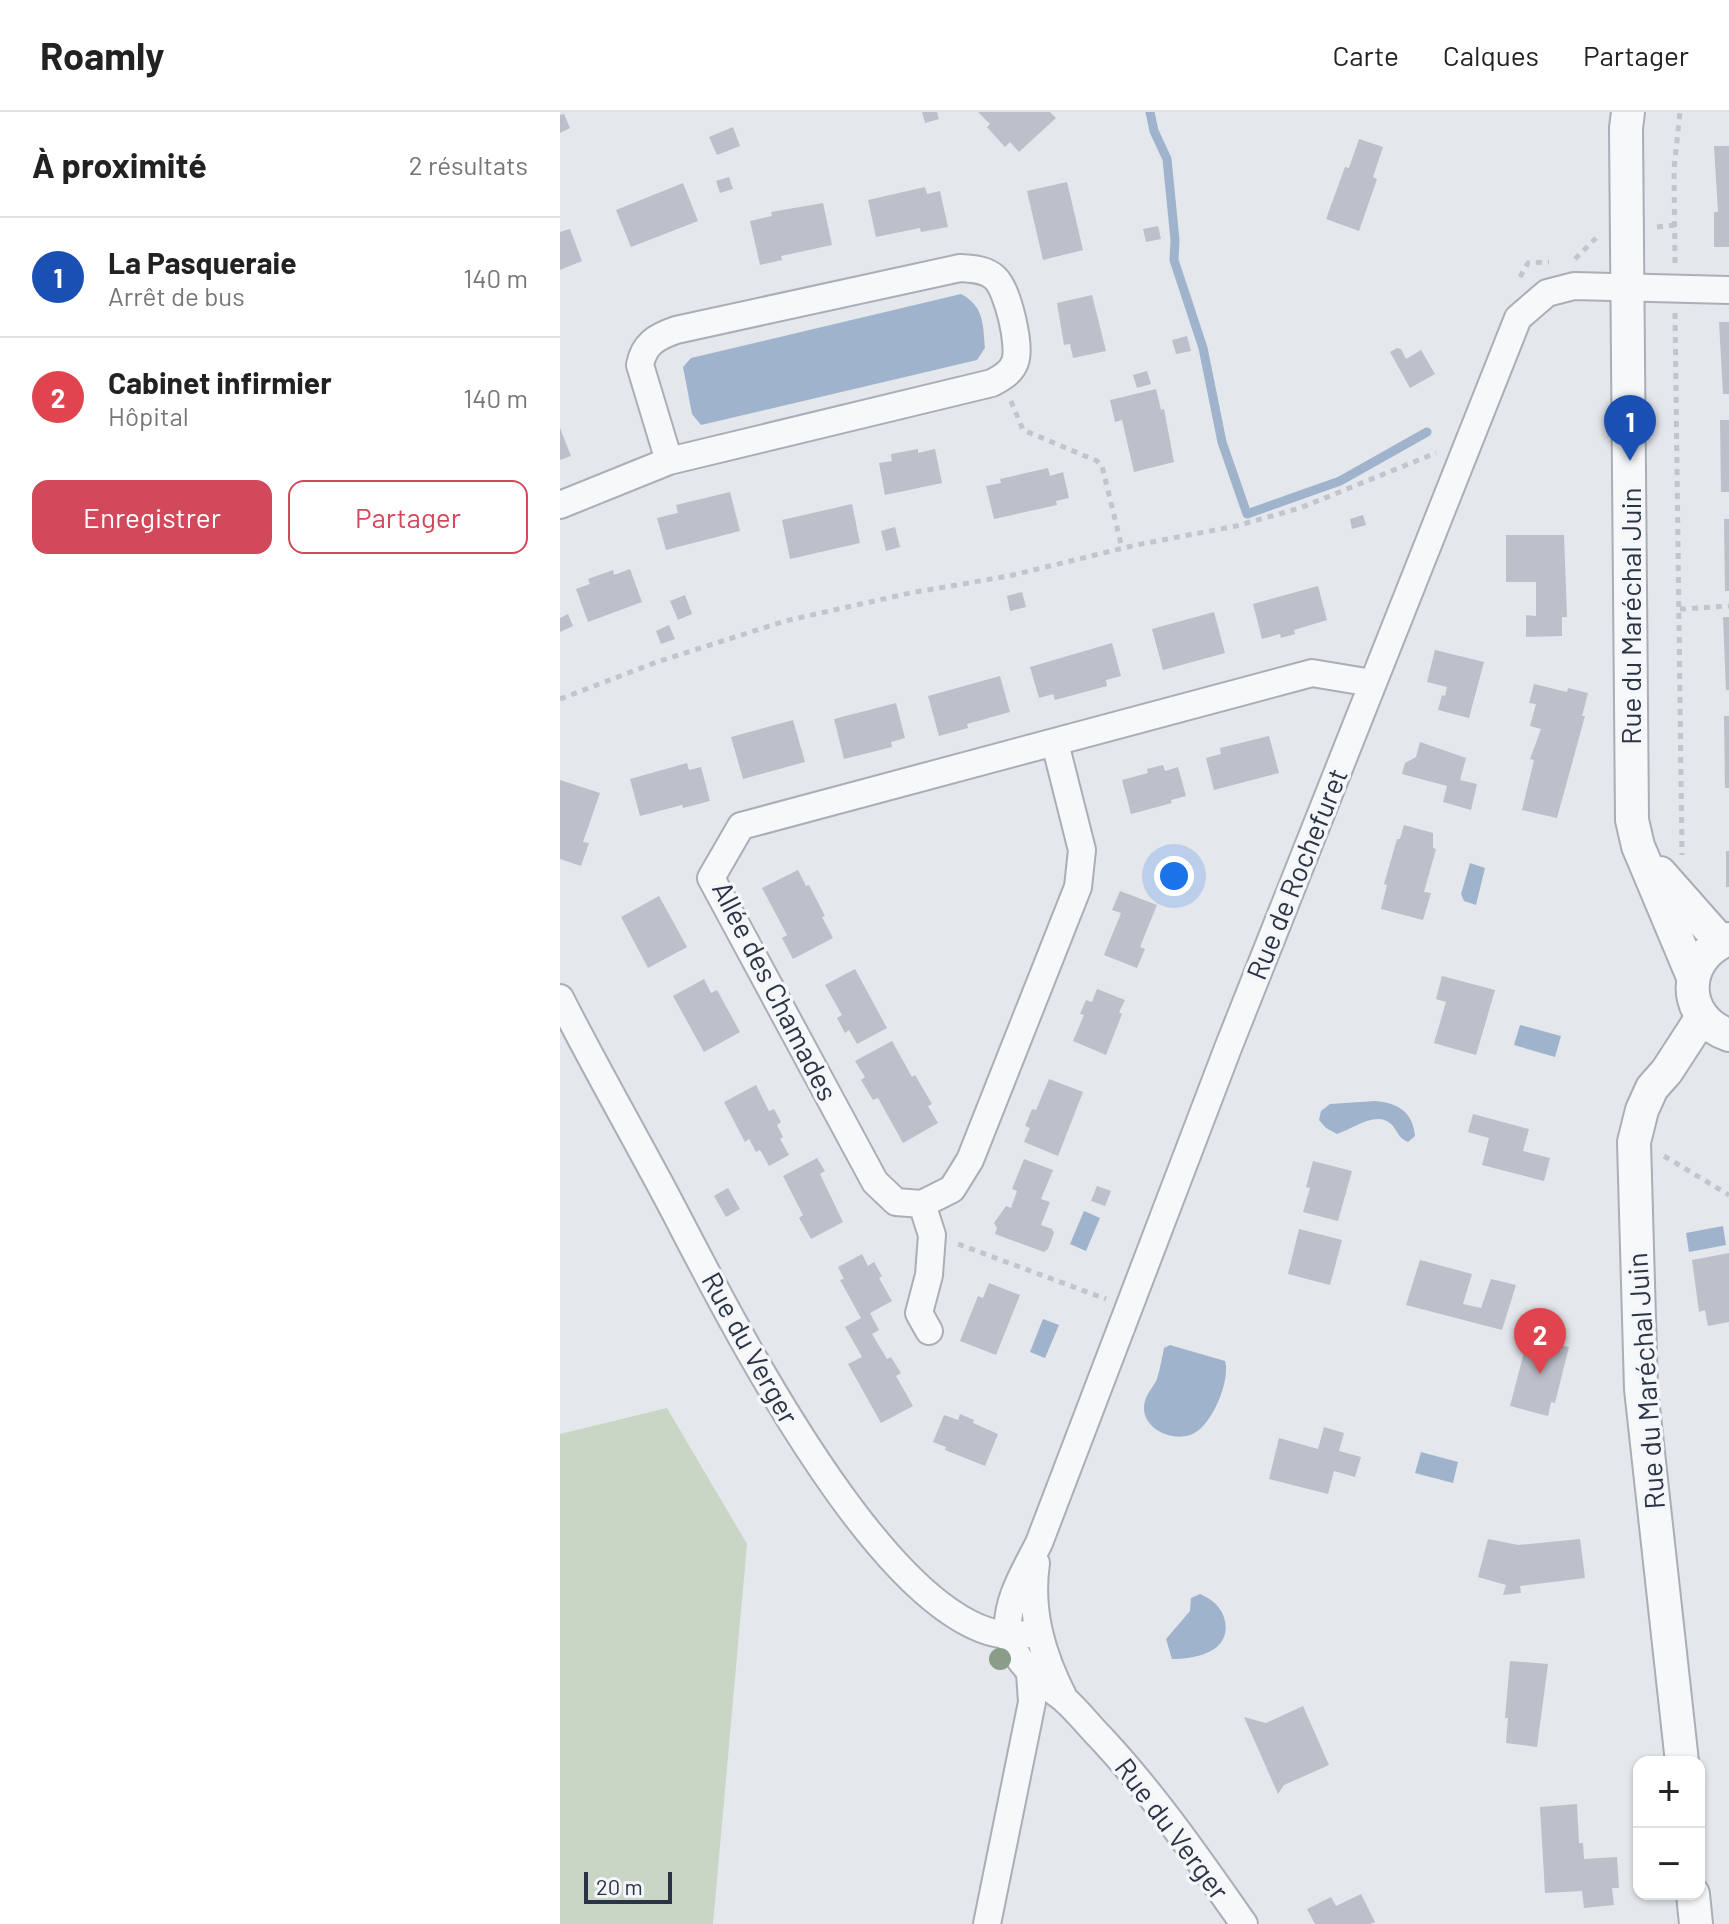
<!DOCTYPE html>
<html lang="fr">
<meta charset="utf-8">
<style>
:root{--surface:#fff;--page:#f6f6f6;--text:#222;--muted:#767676;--line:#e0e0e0;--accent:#d1495b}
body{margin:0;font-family:Barlow,sans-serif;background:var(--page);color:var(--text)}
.controls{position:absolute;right:24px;bottom:24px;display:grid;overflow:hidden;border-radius:16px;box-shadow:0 2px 6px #0004}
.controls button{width:72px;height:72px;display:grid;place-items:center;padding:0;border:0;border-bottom:2px solid var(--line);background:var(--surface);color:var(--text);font:40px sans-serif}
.scale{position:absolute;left:24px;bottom:20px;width:88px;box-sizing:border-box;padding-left:8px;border:4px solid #2b3445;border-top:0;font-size:22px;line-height:28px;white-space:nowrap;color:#2b3445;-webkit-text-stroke:6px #f4f6f9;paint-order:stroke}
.you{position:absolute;left:614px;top:764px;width:28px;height:28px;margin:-20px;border:6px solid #fff;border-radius:50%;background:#1a73e8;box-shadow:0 0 0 12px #1a73e833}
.badge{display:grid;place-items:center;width:52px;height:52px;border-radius:50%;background:var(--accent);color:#fff;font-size:26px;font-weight:700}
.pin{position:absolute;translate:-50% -66px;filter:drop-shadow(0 2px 4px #0008)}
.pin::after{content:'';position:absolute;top:42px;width:28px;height:24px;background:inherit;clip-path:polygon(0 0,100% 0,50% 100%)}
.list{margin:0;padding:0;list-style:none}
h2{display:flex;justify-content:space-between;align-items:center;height:104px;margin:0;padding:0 32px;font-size:34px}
h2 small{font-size:26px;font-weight:400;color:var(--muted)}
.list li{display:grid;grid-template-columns:52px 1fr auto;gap:24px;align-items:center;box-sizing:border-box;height:120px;padding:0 32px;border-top:2px solid var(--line)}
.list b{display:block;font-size:30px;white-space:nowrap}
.list p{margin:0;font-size:26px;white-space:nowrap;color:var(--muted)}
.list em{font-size:26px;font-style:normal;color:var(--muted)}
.actions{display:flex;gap:16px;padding:24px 32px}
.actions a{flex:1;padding:18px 0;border:2px solid var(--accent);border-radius:16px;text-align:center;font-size:28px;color:var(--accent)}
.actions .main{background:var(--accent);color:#fff}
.map{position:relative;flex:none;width:1169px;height:1812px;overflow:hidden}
header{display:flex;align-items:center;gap:48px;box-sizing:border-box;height:112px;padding:0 40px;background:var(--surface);border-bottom:2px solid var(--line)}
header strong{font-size:38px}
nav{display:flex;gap:44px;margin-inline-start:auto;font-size:28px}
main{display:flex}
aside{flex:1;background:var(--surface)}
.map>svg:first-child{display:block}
</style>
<header>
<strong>Roamly</strong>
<nav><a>Carte</a><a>Calques</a><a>Partager</a></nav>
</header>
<main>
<aside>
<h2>À proximité<small>2 résultats</small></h2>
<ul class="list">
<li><span class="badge" style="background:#1a4fb4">1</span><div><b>La Pasqueraie</b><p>Arrêt de bus</p></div><em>140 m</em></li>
<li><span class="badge" style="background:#e0444e">2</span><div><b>Cabinet infirmier</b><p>Hôpital</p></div><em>140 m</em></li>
</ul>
<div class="actions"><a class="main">Enregistrer</a><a>Partager</a></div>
</aside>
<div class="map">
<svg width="1169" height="1812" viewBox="0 0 1169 1812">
<rect width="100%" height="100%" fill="#e4e7ec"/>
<path fill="#c9d6c5" d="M107,1296L187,1432L153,1812H0V1322Z"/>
<path fill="#9fb4cc" d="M401,182C424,194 423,212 425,236L417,248L141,313L132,302L123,255L131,246Z
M910,751L925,756L916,793L904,789L901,782Z
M960,913L1001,924L995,945L954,933Z
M815,989C837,991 853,999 855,1024L848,1030C838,1026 838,1019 831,1012C817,998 792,1017 777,1022L766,1016L759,1008L761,999L770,992Z
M524,1099L540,1106L526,1139L510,1132Z
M1163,1114L1166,1133L1129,1140L1126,1121Z
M483,1207L499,1213L485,1246L470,1240Z
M610,1233L665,1249C671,1268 651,1317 630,1323C609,1330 578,1314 585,1289C587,1281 594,1274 597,1267C600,1257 602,1246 604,1236Z
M861,1340L898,1350L893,1371L855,1361Z
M640,1482C653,1488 662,1495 665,1509C671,1540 636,1547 612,1547L606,1527L630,1499L631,1486Z"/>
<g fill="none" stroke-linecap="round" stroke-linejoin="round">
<path stroke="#9fb4cc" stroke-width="9" d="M590,0L594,19L607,47L615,128L614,148L643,236L662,330L687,402L780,369L867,320"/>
</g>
<path fill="#bbc0ca" d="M362,0H377L379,7L365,11Z
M418,0H490L496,6L459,40L450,30L445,35L427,15L430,12Z
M4,2L10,16L0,21V3Z
M173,15L180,34L157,43L149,25Z
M799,27L823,35L813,65L817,67L799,119L766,107L785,55L789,56Z
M1154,34H1169V135H1154V100H1158Z
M169,65L173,77L160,81L156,69Z
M507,70L523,138L483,148L467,79Z
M123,71L138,109L71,135L56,98Z
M365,75L367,82L380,79L388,115L361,120L360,116L316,125L308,88Z
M263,91L272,133L221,144L222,148L200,153L190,109L212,104L211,100Z
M598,114L601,127L586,130L583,117Z
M10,117L22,149L0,158V120Z
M532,183L546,239L513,246L510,232L504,233L497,191Z
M1159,210H1169V282H1163Z
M627,224L631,239L616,242L612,228Z
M837,236L841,237L846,247L861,238L875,262L850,276L830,240Z
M587,259L591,272L577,276L573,263Z
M596,277L601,298L604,297L614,350L574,360L562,308L555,310L550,288Z
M1160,308H1169V380H1161Z
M0,316L11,344L0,348Z
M358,337V341L375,337L382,371L325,383L319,351L332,349L331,342Z
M488,356L490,364L503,360L509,386L496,389L497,393L434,407L426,374L441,371L440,367Z
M170,380L180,419L106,438L97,406L118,401L116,393Z
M292,392L300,431L230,447L222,408Z
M803,403L806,413L792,417L790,407Z
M1164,407H1169V479H1165Z
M335,415L340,435L326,439L321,419Z
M946,423H1004L1007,505H1002V524L966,525V503L976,504V470H946Z
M70,457L82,490L28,510L16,477L30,472L28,467L53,458L54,463Z
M758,474L767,508L734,518L735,522L721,526L720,522L702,527L693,492Z
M462,480L466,495L450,499L447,484Z
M125,483L132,502L118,508L110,489Z
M654,500L665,541L603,558L592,517Z
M8,502L13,514L0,520V506Z
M1163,505H1169V578H1166Z
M109,513L115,527L101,532L96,519Z
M552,531L561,564L546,568L547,574L495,588L493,582L479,586L470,555Z
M875,538L924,550L909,606L878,598L882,583L885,584L887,575L867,570Z
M440,564L450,600L407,612L408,616L379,624L368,584Z
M974,572L1007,580L1008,576L1028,581L1022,604H1025L997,706L962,698L974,648L970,647L981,617L970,614L976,592L969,591Z
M336,591L345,626L331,630L332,635L284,647L274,607Z
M1164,604H1169V676H1165Z
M233,608L245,650L183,667L171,625Z
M709,624L719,661L654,678L646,646L661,642L660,636Z
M860,630L906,646L900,668L917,672L911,698L883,690L887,674L842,662L845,651L856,645Z
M127,651L129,658L141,655L150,689L123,696L122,693L80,704L70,667Z
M603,653L605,659L618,655L626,684L611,688L612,691L571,702L562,668L588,661L587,657Z
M0,668L40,681L23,730L29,731L21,754L0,747Z
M844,713L873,721V736L876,737L864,780L871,781L863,808L821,797L827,773L824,772L837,727H840Z
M1166,739H1169V775H1166Z
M238,758L246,774L249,773L265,804L262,805L273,826L233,847L222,826L227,823L202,776Z
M560,779L597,793L580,835L585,837L577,856L544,843L561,801L552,798Z
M99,784L127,835L88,856L61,805Z
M295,857L327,916L297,932L289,918L285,921L277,906L282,903L265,873Z
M882,864L935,878L916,943L874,931L886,890L876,887Z
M144,867L151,881L157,878L180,920L144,940L113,884Z
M537,877L565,888L559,900L562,902L546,943L513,929L524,903L520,902L526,888L532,890Z
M332,929L352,965L355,963L372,992L368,994L378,1011L343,1031L318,986L313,988L301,968L305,965L295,949Z
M489,967L523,980L498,1044L464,1030L470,1016L465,1014L472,997L476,998Z
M196,973L209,999L214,997L221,1010L217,1013L223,1025L220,1027L229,1043L209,1054L200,1038L196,1040L189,1027L185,1030L164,990Z
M913,1002L969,1017L963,1039L990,1046L984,1069L922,1053L929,1026L908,1020Z
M257,1046L265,1059L260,1062L283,1110L251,1127L239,1106L243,1103L223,1064Z
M464,1047L493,1058L481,1087L490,1090L481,1113L492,1117L494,1121L488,1137L484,1140L435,1122L437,1116L434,1111L446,1094L451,1096L457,1079L452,1077Z
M753,1049L792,1059L778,1109L743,1100L750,1076L746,1075Z
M537,1074L551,1079L545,1094L531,1089Z
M168,1076L180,1097L166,1105L154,1084Z
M739,1117L782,1128L770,1173L728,1162Z
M1169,1141V1210L1148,1214L1145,1198L1139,1200L1132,1148Z
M302,1142L308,1154L314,1150L322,1164L319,1166L332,1189L310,1201L319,1218L312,1222L327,1247L331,1245L341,1261L336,1264L353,1294L321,1311L288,1252L302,1245L285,1215L301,1206L280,1168L284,1167L278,1155Z
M860,1148L912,1162L903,1192L921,1196L931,1167L956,1173L942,1218L846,1193Z
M429,1171L460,1183L436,1243L400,1229L418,1184L423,1186Z
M968,1225L1009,1235L995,1291L991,1290L988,1304L950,1294Z
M400,1302L414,1308L413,1311L438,1322L425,1354L385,1338L386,1335L373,1330L384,1303L398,1308Z
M764,1315L784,1321L779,1339L801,1345L795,1365L774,1359L768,1382L709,1367L719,1326L758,1337Z
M928,1427L958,1433L1020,1427L1025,1466L960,1474L961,1481L943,1483L946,1473L918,1465Z
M950,1549L988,1552L977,1635L946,1631L948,1606H945Z
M743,1594L769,1653L724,1673L718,1682L684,1605L706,1611Z
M1017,1692L1019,1731H1023L1024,1747L1057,1745L1059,1776H1052L1054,1793L1024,1796L1022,1779L985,1781L980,1695Z
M801,1782L815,1810L810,1812H755L747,1797L771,1785L776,1794Z"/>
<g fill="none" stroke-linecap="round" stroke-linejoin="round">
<g stroke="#a9aeb7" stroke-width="30">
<path id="minor" d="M0,393L109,349L432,271C441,266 451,261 455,250C461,234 448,178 435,166C426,157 412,157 400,156L116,218C96,225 84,232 80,253L109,349
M495,631L522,738L518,775L410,1048L392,1077L362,1092L336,1090L315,1070L151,766L181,714L752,561L812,571
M0,886C35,955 73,1021 109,1089C158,1181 346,1569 478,1519
M362,1092L372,1123L369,1163L359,1201L369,1219
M476,1451C469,1499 482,1543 504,1586
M427,1812L472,1590L470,1561
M684,1812C639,1748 595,1684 542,1627C529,1614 517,1598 504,1587C481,1569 456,1554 449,1523C443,1493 466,1457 479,1431L668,936L958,206L987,181L1014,174L1169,178"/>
</g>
<g stroke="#a9aeb7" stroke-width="36">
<path id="tertiary" d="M1068,0L1066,16L1072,708L1078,734L1133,865
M1100,761L1161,830
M1169,827C1121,845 1120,906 1169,923
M1122,1650L1081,1277L1074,1030L1082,998L1092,976L1107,959L1142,905
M1133,1782L1136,1812"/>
</g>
<path stroke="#c2c5cb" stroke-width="5" stroke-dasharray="6 6" stroke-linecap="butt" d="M1097,115L1115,113
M1015,147L1036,126
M1115,151L1114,57L1120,0
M960,165L968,151L989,150
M1115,201L1122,743
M451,289L463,318L537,349L542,354L562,436
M1120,497L1169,494
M0,587L97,550L225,509L350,481L449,464L576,433L676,414L740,396L876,341
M1104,1044L1169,1083
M398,1132L546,1187"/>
<use href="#minor" stroke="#f7f8fa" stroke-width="26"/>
<use href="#tertiary" stroke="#f7f8fa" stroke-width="32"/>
</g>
<circle fill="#899d89" cx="440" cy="1547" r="11"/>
<g text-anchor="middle" stroke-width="7" stroke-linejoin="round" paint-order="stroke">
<g font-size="28" fill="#2b3445" stroke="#f4f6f9">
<text transform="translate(1071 504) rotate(-90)" y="10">Rue du Maréchal Juin</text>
<text transform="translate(737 762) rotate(-68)" y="10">Rue de Rochefuret</text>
<text transform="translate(215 879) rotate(63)" y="10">Allée des Chamades</text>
<text transform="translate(190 1236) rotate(61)" y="10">Rue du Verger</text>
<text transform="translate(1086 1269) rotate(-94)" y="10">Rue du Maréchal Juin</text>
<text transform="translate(612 1717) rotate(53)" y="10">Rue du Verger</text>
</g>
</g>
</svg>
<div class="controls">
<button>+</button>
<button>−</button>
</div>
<div class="scale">20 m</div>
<div class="you"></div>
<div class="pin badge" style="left:1070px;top:349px;background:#1a4fb4">1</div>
<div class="pin badge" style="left:980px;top:1262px;background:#e0444e">2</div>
</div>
</main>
